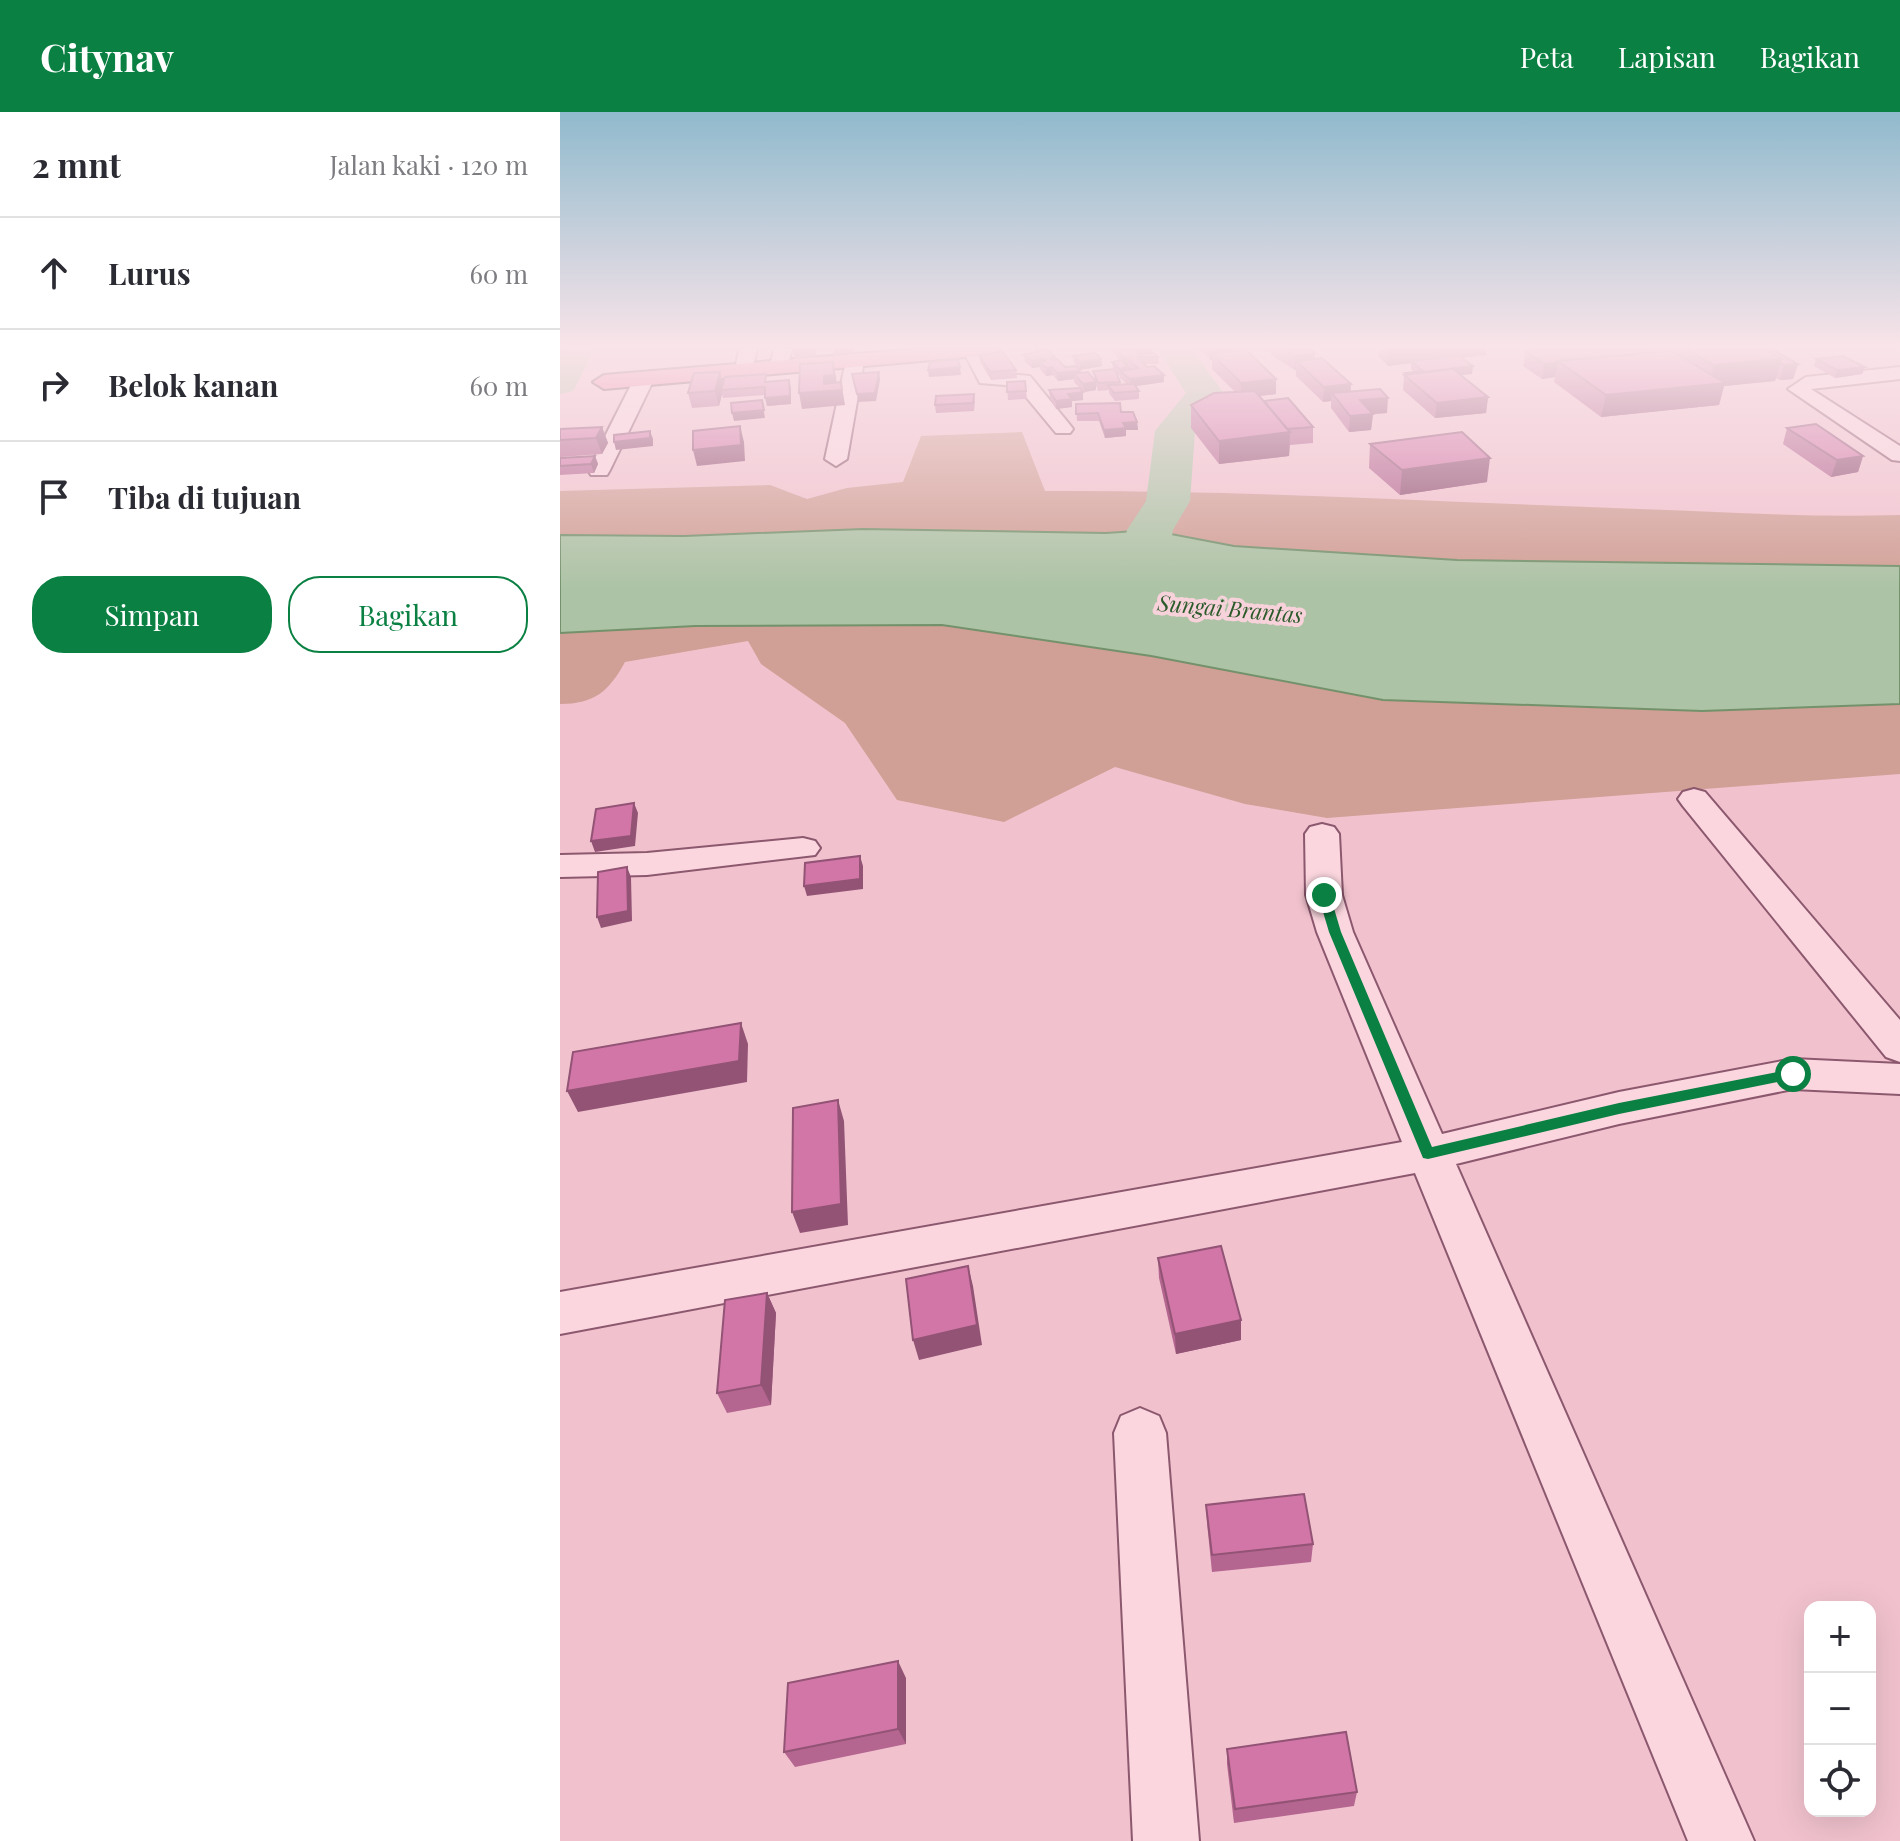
<!DOCTYPE html>
<html lang="id">
<meta charset="utf-8">
<style>
:root{--surface:#fff;--page:#f2f2f3;--text:#2b2b33;--muted:#7c7c81;--line:#e1e1e2;--accent:#0b8043}
body{margin:0;font-family:"Playfair Display",serif;background:var(--page);color:var(--text)}
.controls{position:absolute;right:24px;bottom:24px;display:grid;overflow:hidden;border-radius:16px;box-shadow:0 8px 32px #0002}
.controls button{width:72px;height:72px;display:grid;place-items:center;padding:0;border:0;border-bottom:2px solid var(--line);background:var(--surface);color:var(--text);font:40px sans-serif}
.stop{position:absolute;width:24px;height:24px;margin:-18px;border:6px solid #0b8043;border-radius:50%;background:#fff}
.stop.end{background:#0b8043;border-color:#fff;box-shadow:0 2px 8px #0008}
.list{margin:0;padding:0;list-style:none}
h2{display:flex;justify-content:space-between;align-items:center;height:104px;margin:0;padding:0 32px;font-size:34px}
h2 small{font-size:26px;font-weight:400;color:var(--muted)}
.list li{display:grid;grid-template-columns:52px 1fr auto;gap:24px;align-items:center;box-sizing:border-box;height:112px;padding:0 32px;border-top:2px solid var(--line)}
.list b{display:block;font-size:30px;white-space:nowrap}
.list em{font-size:26px;font-style:normal;color:var(--muted)}
.actions{display:flex;gap:16px;padding:24px 32px}
.actions a{flex:1;padding:18px 0;border:2px solid var(--accent);border-radius:32px;text-align:center;font-size:28px;color:var(--accent)}
.actions .main{background:var(--accent);color:#fff}
.icon{flex:none;width:44px;height:44px;fill:none;stroke:currentColor;stroke-width:2;stroke-linecap:round;stroke-linejoin:round}
.map{position:relative;flex:none;width:1340px;height:1729px;overflow:hidden}
header{display:flex;align-items:center;gap:48px;box-sizing:border-box;height:112px;padding:0 40px;background:var(--accent);color:#fff}
header strong{font-size:38px}
nav{display:flex;gap:44px;margin-inline-start:auto;font-size:28px}
main{display:flex}
aside{flex:1;background:var(--surface)}
.map>svg:first-child{display:block}
</style>
<header>
<strong>Citynav</strong>
<nav><a>Peta</a><a>Lapisan</a><a>Bagikan</a></nav>
</header>
<main>
<aside>
<h2>2 mnt<small>Jalan kaki · 120 m</small></h2>
<ul class="list">
<li><svg class="icon" aria-label="ahead" viewBox="0 0 24 24"><path d="M12 20V5M6 11l6-6 6 6"/></svg><div><b>Lurus</b></div><em>60 m</em></li>
<li><svg class="icon" aria-label="right" viewBox="0 0 24 24"><path d="M7 20v-9h11M14 6l5 5-5 5"/></svg><div><b>Belok kanan</b></div><em>60 m</em></li>
<li><svg class="icon" aria-label="arrive" viewBox="0 0 24 24"><path d="M6 21V4h12l-3 4 3 4H6"/></svg><div><b>Tiba di tujuan</b></div></li>
</ul>
<div class="actions"><a class="main">Simpan</a><a>Bagikan</a></div>
</aside>
<div class="map">
<svg width="1340" height="1729" viewBox="0 0 1340 1729">
<rect width="100%" height="100%" fill="#f1c2ce"/>
<path fill="#d09f95" d="M462,320L485,379C684,378 881,390 1079,397C1166,400 1253,406 1340,403V454L897,448L674,434L0,423V379L210,373L247,387L287,376L343,370L361,324Z
M382,513L591,544L823,588L1142,599L1340,592V662L767,706L685,692L555,655L444,710L337,688L285,611L201,552L188,529L65,550C49,579 35,592 0,592V521L135,514Z"/>
<path fill="#acc3a5" stroke="#73926b" stroke-width="2" d="M303,417L546,421L590,418L674,434L897,448L1340,454V592L1142,599L823,588L591,544L382,513L135,514L0,521V423L124,424Z"/>
<g fill="none" stroke-linecap="round" stroke-linejoin="round">
<path fill="#acc3a5" fill-rule="evenodd" d="M0,237L34,239L13,279L0,282Z
M598,237H632L664,282L635,320L630,389L613,418L602,489L595,500L577,504L559,500L552,489L567,418L586,389L595,319L626,281Z"/>
<g stroke="#8c586e" stroke-width="4">
<path id="minor" d="M179,237H197L191,262L184,264L175,258Z
M214,237H232L226,259H212L210,255Z
M402,237H418L433,261L470,264L510,313L513,317L510,321H496L457,274L420,271Z
M295,243L304,249L287,347L276,354L265,347L286,249Z
M1340,255V267L1251,277L1340,334V349L1332,348L1228,277L1246,265Z
M84,261L94,267L50,358L47,363H31L28,358L74,267Z
M1134,677L1145,680L1340,908V950L1326,945L1123,694L1118,687L1123,680Z
M762,712L774,715L779,722L782,783L793,820L882,1022L1059,980L1233,947L1340,952V982L1233,977L1059,1012L896,1052L1194,1729H1128L855,1061L0,1222V1180L842,1030L757,820L746,783L745,722L750,715Z
M243,726L255,729L260,736L255,743L87,763L0,765V743L87,741Z
M580,1296L599,1304L606,1321L639,1729H573L554,1321L561,1304Z"/>
</g>
<g stroke="#592d42" stroke-width="4">
<path id="trunk" d="M356,237H440L429,243L44,277L33,270L44,263Z"/>
</g>
<use href="#minor" fill="#fbd6df" fill-rule="evenodd"/>
<use href="#trunk" fill="#ee739d" fill-rule="evenodd"/>
</g>
<path fill="#b46590" fill-rule="evenodd" d="M551,237H592V241L598,245L599,252H585L604,270L576,274L579,279V287L555,289L549,281V278L538,279L536,273V278L524,280L520,276L523,280V288L512,289V295L496,297L490,286L489,278L520,276L514,270V267L498,269L493,263L486,264L480,257V255L472,256L465,250L464,243L476,241V238L495,245L496,247L505,255L535,269L533,259L553,257L552,250L560,249ZM556,261L560,264V266L567,272L560,273Z
M640,237H678V239L716,267V282L699,284L704,289L753,315V331L730,333L729,344L659,352L631,316V293L675,280L652,257V248H650Z
M703,237H750L755,241V247L791,272L790,280L827,301L813,302L811,318L789,320L771,296V289L763,290L736,264V258H735L711,243V239L706,240Z
M819,237H927L926,243L902,246L912,262L900,263L928,285L926,301L875,306L843,278L844,263L845,261L854,260L851,257V251L828,254L818,244Z
M989,237H1219L1218,241L1238,252L1233,267L1220,268L1216,266L1215,269L1164,274L1159,293L1041,305L994,270L995,265L982,267L963,254L965,239Z
M419,243L456,258L457,266L431,268L420,250Z
M513,244L541,247L542,254L520,258L514,251Z
M1256,247L1305,255L1302,262L1275,266L1254,254Z
M465,269L467,287L448,288L447,270Z
M208,270L231,276V292L207,294L205,283L163,286L162,282L159,294L132,296L128,281L163,271Z
M414,282L415,290L414,299L376,301L375,293Z
M516,292L561,300L577,310L578,318H566V324L545,326L539,309H517Z
M42,315L48,331L42,342L0,345V317Z
M1227,316L1303,344L1298,360L1271,365L1223,332Z
M810,332L927,370L840,383L809,356Z
M35,344L38,352L34,361L0,363V346Z
M598,1146L681,1228L616,1242L599,1166Z
M207,1181L216,1201L211,1293L167,1301L157,1281Z
M646,1393L753,1432L751,1450L652,1460L647,1411Z
M346,1566V1632L235,1655L224,1640Z
M667,1637L797,1680L794,1694L674,1711L667,1652Z"/>
<path fill="#925375" d="M255,237L257,245L235,247L234,239Z
M273,237H293L294,241L274,243Z
M578,237H592V243L578,244Z
M649,237H678V246L652,242V248H650Z
M852,237H927L926,243L854,251L851,249V251L828,254L829,239Z
M1206,237H1219L1216,247H1221L1215,269L1164,274L1159,293L1041,305L1046,283L1149,273L1154,253Z
M755,241V256L736,249V258H735V244Z
M564,246H567L568,253L564,254Z
M485,247L486,254L479,250L480,255L472,256V249Z
M541,247L542,254L520,258V250Z
M273,250L276,264L277,278L281,270L285,293L242,297L239,281L264,272V264Z
M998,250L995,265L982,267L984,252Z
M1238,252L1233,267L1220,268L1224,253Z
M913,254L912,262L889,264L883,257Z
M400,255L401,263L369,265L368,258Z
M492,255L493,263L486,264V256Z
M1305,255L1302,262L1275,266L1277,258Z
M520,259L521,266L514,262V267L498,269L497,261Z
M160,260L164,275L161,278L162,282L159,294L155,279Z
M319,260L320,268L316,289L298,290L297,282Z
M604,263V270L570,275V267Z
M716,267V282L681,286V271Z
M229,268L231,276V292L207,294L205,286Z
M536,270V278L524,280L523,272Z
M791,272L790,287L772,281L771,289L763,290L764,275Z
M523,280V288L512,289V295L496,297V289L508,282Z
M928,285L926,301L875,306L877,291Z
M828,286L827,301L813,302L811,318L789,320L790,304L800,288Z
M202,288L205,306L174,309L172,301Z
M577,310L578,318H566V324L545,326L544,318L563,311Z
M180,314L184,330L185,349L137,354L133,338Z
M42,315L48,331L42,342L36,326Z
M90,319L93,327V334L56,338L54,330Z
M730,320L729,344L659,352V329Z
M35,344L38,352L34,361L31,352Z
M1303,344L1298,360L1271,365L1277,348Z
M930,346L927,370L840,383L842,358Z
M74,691L78,701L75,734L35,740L31,729Z
M300,744L303,754V777L247,784L244,774Z
M67,755L71,765L72,809L41,816L37,805Z
M181,911L188,932L187,970L18,1000L7,979Z
M278,988L284,1009L288,1113L240,1121L232,1100Z
M408,1154L413,1174L422,1233L359,1248L353,1228Z
M207,1181L216,1201L211,1293L201,1273Z
M681,1208V1228L616,1242L615,1222Z
M338,1549L346,1566V1632L338,1617Z"/>
<path fill="#d176a7" stroke="#925375" stroke-width="2" d="M233,237H255L234,239Z
M487,237L495,245L491,247H497L505,255L516,254L520,259L497,261L492,255L486,256L479,250L486,249L485,247L472,249L464,243L477,240L476,238Z
M556,237H574L579,243L593,241L598,245H578L587,255L594,254L604,263L570,267L560,259L578,256L567,246H564Z
M725,237H750L755,241L735,244Z
M827,237H852L829,239Z
M989,237H1090L1095,240L998,249V250L984,252L965,239Z
M1126,237H1205L1221,247L1154,253Z
M1205,237H1211L1238,252L1224,253L1220,251L1221,247Z
M686,238L716,267L681,271L652,242Z
M1112,239L1165,271L1046,283L998,249Z
M443,240L456,258L430,260L419,243Z
M535,241L541,247L520,250L513,244Z
M899,244L913,254L847,262L845,261L863,259L851,249Z
M1283,244L1305,255L1277,258L1256,247Z
M762,246L791,272L764,275L736,249Z
M398,247L400,255L368,258L370,250Z
M561,248L568,255L559,257L552,250Z
M273,250L274,263L264,264V272L281,270L282,278L239,281L240,252Z
M555,257L560,270L538,271L533,259Z
M893,257L928,285L877,291L844,263Z
M160,260L155,279L128,281L134,261Z
M319,260L315,281L297,282L292,262Z
M528,260L536,270L523,272L514,262Z
M206,262L205,270L229,268L230,284L205,286V275L161,278L165,265Z
M465,269L466,279L447,280V270Z
M574,272L579,279L554,281L548,273Z
M520,276L523,280L508,282L512,287L496,289L489,278Z
M820,277L828,286L800,288L813,302L790,304L772,281Z
M695,279L730,320L659,329L631,293L654,281Z
M414,282L413,291L375,293L376,284Z
M728,286L753,315L727,317L704,289Z
M202,288L204,298L172,301L171,291Z
M560,291L561,300H573L577,310L563,311L566,316L544,318L538,301L516,302V292Z
M1256,312L1303,344L1277,348L1227,316Z
M180,314L181,333L133,338V319Z
M42,315L36,326L0,328V317Z
M90,319V326L54,330V323Z
M902,320L930,346L842,358L810,332Z
M35,344L31,352L0,354V346Z
M74,691L71,724L31,729L36,697Z
M300,744V767L244,774L245,751Z
M67,755L68,799L37,805L38,760Z
M181,911L179,949L7,979L13,940Z
M278,988L281,1092L232,1100L233,996Z
M661,1134L681,1208L615,1222L598,1146Z
M408,1154L417,1213L353,1228L346,1167Z
M207,1181L201,1273L157,1281L165,1188Z
M744,1382L753,1432L652,1443L646,1393Z
M338,1549V1617L224,1640L228,1571Z
M786,1620L797,1680L675,1697L667,1637Z"/>
<linearGradient id="sky" x2="0" y2="1"><stop stop-color="#90bacd"/><stop offset="0.49" stop-color="#f9e4e9"/><stop offset="1" stop-color="#f9e4e9" stop-opacity="0"/></linearGradient>
<rect width="1340" height="479" fill="url(#sky)"/>
<path fill="#0b8043" d="M764,779L770,783L781,820L872,1035L1059,991L1233,957L1240,962L1233,967L1059,1002L868,1047L863,1046L769,820L758,783Z"/>
<g text-anchor="middle" stroke-width="8" stroke-linejoin="round" paint-order="stroke">
<g font-size="22" font-style="italic" fill="#2c5b2b" stroke="#f8d2db">
<text transform="translate(670 497) rotate(5)" y="8">Sungai Brantas</text>
</g>
</g>
</svg>
<div class="controls">
<button>+</button>
<button>−</button>
<button><svg class="icon" aria-label="locate" viewBox="0 0 24 24"><circle cx="12" cy="12" r="6"/><path d="M12 2v4M12 18v4M2 12h4M18 12h4"/></svg></button>
</div>
<div class="stop" style="left:1233px;top:962px"></div>
<div class="stop end" style="left:764px;top:783px"></div>
</div>
</main>
